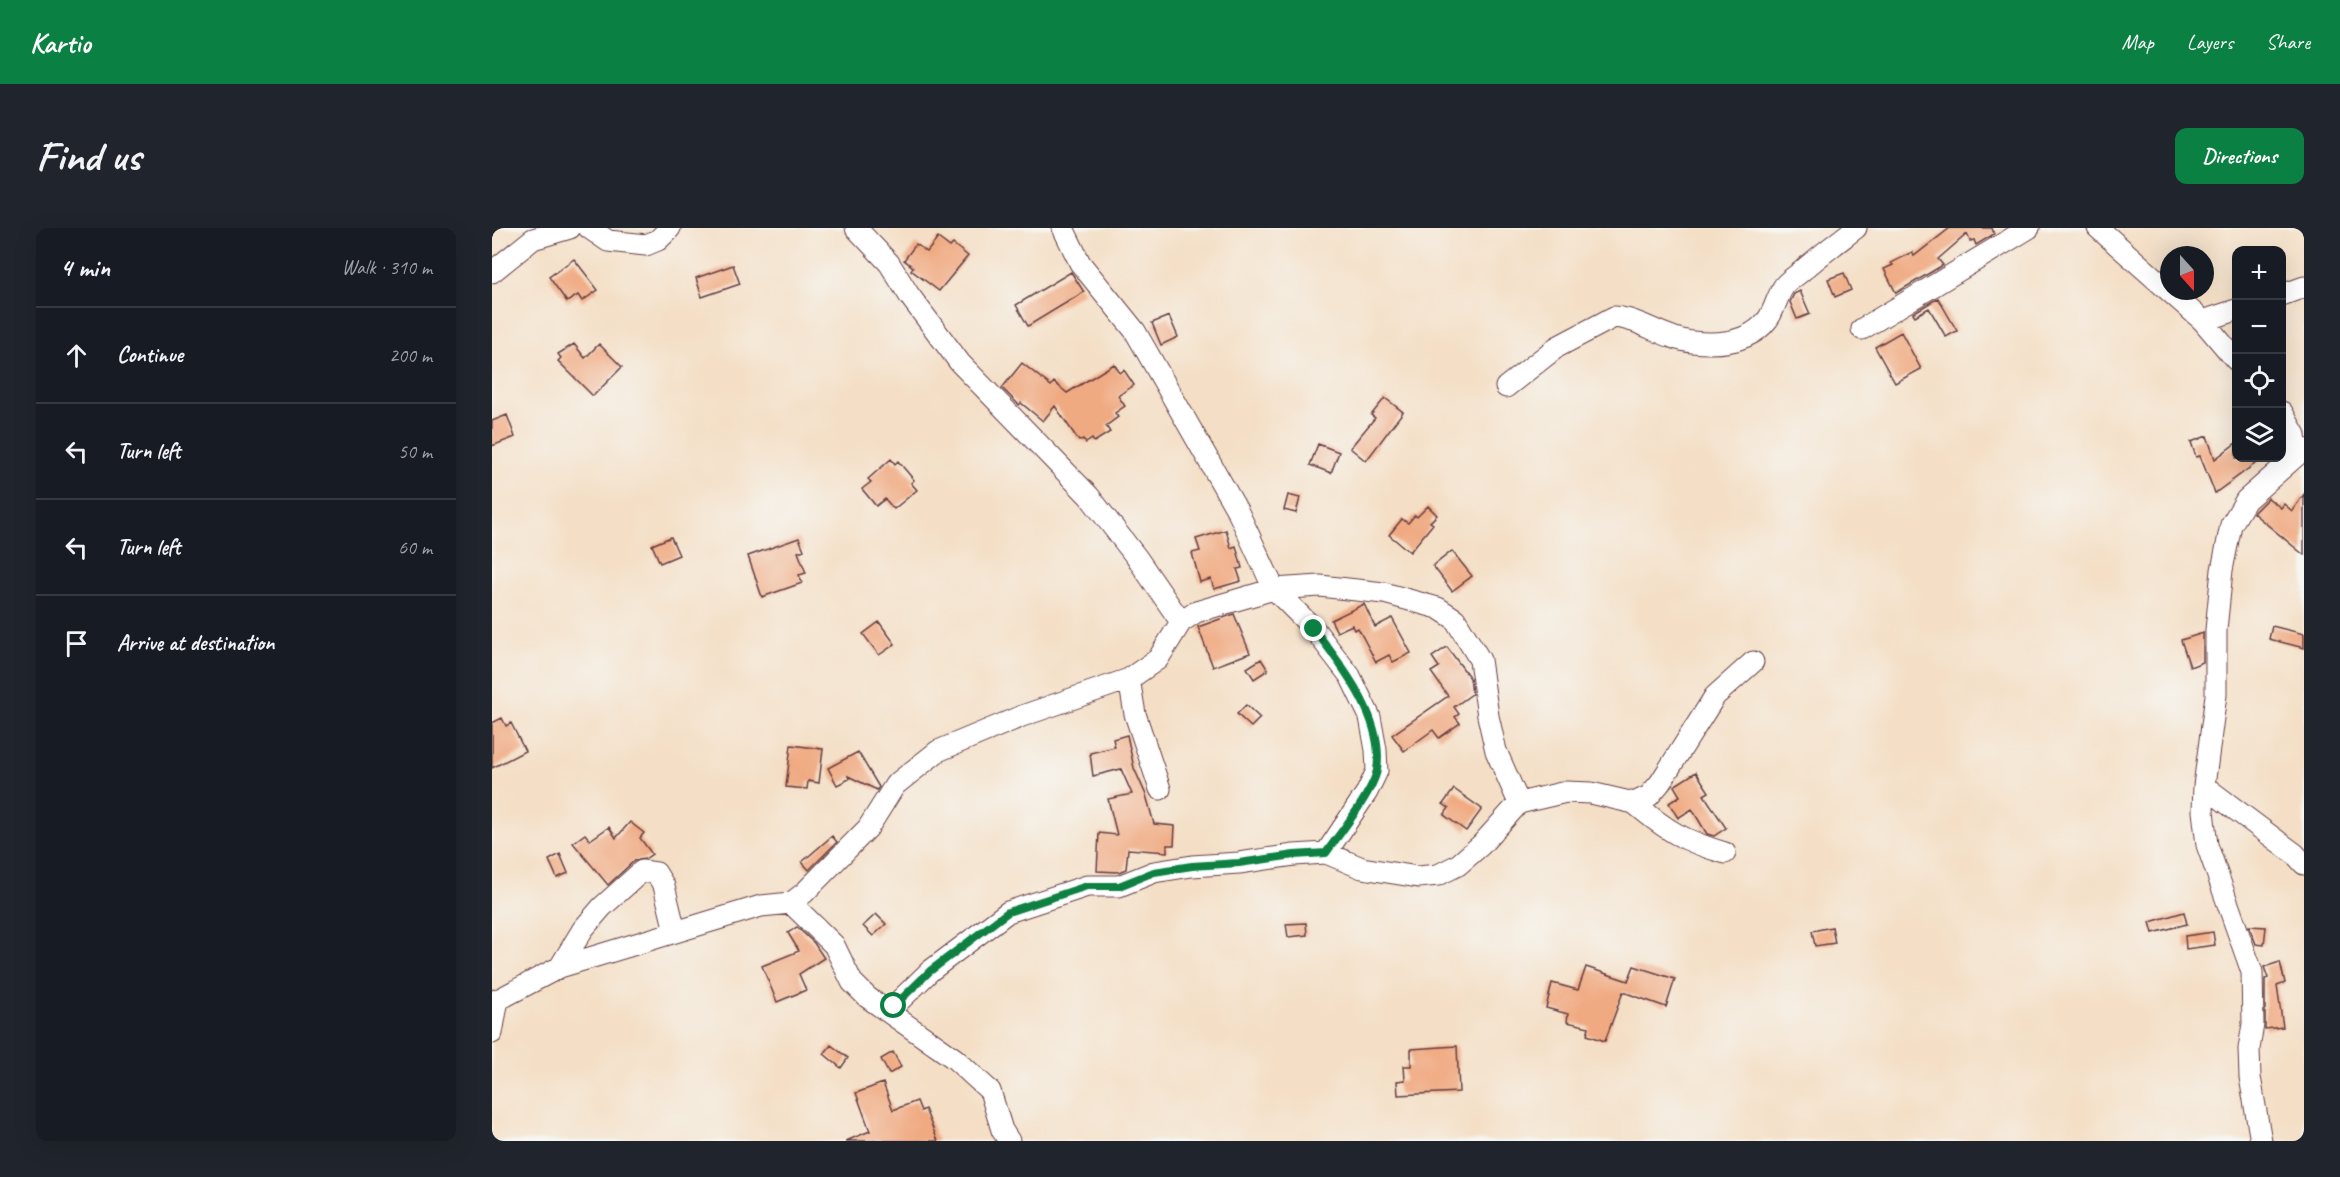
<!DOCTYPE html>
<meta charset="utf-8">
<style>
:root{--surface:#171b24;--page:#20242c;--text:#f1f3f6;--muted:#9ea1a6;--line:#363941;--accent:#0b8043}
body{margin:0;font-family:Caveat,sans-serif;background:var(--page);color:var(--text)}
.controls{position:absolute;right:18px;top:18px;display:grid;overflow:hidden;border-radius:12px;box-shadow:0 6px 24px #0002}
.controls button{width:54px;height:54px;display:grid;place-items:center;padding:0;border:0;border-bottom:2px solid var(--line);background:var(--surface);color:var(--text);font:30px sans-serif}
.compass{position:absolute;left:1668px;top:18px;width:54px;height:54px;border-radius:50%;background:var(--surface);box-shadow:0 6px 24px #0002;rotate:159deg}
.stop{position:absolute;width:18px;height:18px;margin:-14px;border:4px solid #0b8043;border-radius:50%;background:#fff}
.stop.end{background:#0b8043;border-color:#fff;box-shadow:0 2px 6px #0008}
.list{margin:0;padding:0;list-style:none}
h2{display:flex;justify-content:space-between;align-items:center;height:78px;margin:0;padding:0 24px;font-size:26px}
h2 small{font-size:20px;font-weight:400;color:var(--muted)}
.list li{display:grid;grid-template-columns:39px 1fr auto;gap:18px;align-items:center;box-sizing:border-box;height:96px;padding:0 24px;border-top:2px solid var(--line)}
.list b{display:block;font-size:22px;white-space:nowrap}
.list em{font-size:20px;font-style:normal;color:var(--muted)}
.icon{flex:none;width:33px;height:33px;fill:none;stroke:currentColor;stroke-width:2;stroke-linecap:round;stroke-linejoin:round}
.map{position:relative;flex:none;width:1812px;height:913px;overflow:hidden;border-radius:12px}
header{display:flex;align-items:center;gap:36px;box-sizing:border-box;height:84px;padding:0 30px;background:var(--accent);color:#fff}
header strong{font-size:28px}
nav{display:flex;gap:33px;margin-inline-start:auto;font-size:21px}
.intro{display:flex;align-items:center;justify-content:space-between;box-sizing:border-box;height:144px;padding:0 36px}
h1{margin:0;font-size:42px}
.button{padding:15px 27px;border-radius:12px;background:var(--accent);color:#fff;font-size:21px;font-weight:700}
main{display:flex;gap:36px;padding:0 36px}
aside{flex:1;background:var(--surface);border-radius:12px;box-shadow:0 6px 24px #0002}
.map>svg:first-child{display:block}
</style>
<header>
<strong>Kartio</strong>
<nav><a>Map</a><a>Layers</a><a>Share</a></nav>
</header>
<div class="intro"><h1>Find us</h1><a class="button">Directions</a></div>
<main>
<aside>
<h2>4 min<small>Walk · 310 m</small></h2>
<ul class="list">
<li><svg class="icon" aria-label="ahead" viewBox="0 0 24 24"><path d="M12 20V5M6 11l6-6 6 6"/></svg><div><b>Continue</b></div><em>200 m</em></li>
<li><svg class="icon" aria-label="left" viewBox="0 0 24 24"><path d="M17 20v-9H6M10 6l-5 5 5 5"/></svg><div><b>Turn left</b></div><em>50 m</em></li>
<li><svg class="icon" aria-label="left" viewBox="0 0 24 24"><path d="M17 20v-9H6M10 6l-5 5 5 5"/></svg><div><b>Turn left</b></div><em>60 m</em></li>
<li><svg class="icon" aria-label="arrive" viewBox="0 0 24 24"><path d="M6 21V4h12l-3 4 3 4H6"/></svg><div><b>Arrive at destination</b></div></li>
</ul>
</aside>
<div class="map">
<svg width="1812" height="913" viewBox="0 0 1812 913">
<rect width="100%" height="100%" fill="#f6f6f2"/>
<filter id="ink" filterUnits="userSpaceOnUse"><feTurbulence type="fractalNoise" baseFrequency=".0167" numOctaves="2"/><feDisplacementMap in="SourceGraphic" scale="12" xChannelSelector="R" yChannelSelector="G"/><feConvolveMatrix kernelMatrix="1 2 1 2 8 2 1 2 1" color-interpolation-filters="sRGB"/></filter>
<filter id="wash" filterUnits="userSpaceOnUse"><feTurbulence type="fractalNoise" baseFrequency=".008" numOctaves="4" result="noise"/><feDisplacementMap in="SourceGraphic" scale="24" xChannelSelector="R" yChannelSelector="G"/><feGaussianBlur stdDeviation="1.35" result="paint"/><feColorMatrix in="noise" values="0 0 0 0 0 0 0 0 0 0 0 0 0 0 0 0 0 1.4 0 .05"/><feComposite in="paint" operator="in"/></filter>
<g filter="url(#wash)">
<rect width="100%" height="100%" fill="#f4dfc6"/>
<g id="blocks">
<path fill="#f0aa82" d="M1458,0H1500L1502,6L1484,17L1482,12L1478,13L1475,6L1446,31L1451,37L1404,65L1392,41L1401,37L1399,35L1420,24L1422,28Z
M446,10L458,19L461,16L476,28L447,63L419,42L421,39L412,32L424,16L435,24Z
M82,31L106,62L90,73L86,67L75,74L57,49Z
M241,37L248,56L210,69L204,50Z
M579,44L592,64L536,98L524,77Z
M1352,45L1359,62L1343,69L1336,51Z
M1308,63L1318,86L1305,91L1298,74L1302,66Z
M1446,70L1465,103L1454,109L1437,80L1423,88L1421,85Z
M677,88L686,109L669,117L660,95Z
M1409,104L1429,141L1403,155L1383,119Z
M82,116L93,130L107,116L130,139L101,168L66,133L69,130L66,126Z
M530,135L559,158L562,154L575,165L622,136L628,145L632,142L642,157L626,168L633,178L623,185L626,189L614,198L618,204L602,214L600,211L594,215L591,211L587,213L563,178L551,193L529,175L527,177L510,160Z
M893,170L911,184L874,233L858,220L883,190L879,187Z
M15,187L23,209L0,218V193Z
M1715,208L1723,231L1744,215V230H1771L1723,265L1708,228L1704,229L1699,214Z
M826,216L847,224L839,245L818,237Z
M399,231L403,236L406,233L422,252L419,255L425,262L402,281L393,271L384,278L370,261L379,254L376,251Z
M1812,266V327L1761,285L1776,270L1789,280L1792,276L1800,283Z
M796,267L808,270L804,285L792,282Z
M936,278L945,287L938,294L941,296L918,324L897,307L910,291L916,295L923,287L925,289Z
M734,302L739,320L744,318L750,340L745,341L749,353L722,361L719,351L708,354L700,325L708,323L704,311Z
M179,309L187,327L168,335L160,317Z
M307,310L312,322L306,324L314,345L307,347L310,355L270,369L256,328Z
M960,323L980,348L960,363L941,338Z
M872,376L883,399L900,390L919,425L901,434L897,427L884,434L866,400L862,402L860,397L845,404L839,392Z
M742,386L758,425L721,439L706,399Z
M387,394L403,416L387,427L371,406Z
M1780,398L1812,406V420L1777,411Z
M1711,405V434L1698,439L1689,412Z
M955,419L978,450L980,466L962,479L967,486L963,489L968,495L947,510L941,502L912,523L900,507L956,468L939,444L947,439L940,429Z
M769,431L776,442L762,451L755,440Z
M754,477L768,490L759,499L745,486Z
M10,490L14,498L19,495L33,523L0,540V495Z
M635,507L642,540L654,567L662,596L683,598L682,617H675V624L636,621L634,641L627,644L605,643L607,605L625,607L616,571L640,566L629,541L601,548L598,525L623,519L621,511Z
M299,517L331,521L327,555L316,553L315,561L294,559Z
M366,524L387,559L385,562L356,548L357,551L345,557L336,540Z
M1204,544L1217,564L1212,567L1234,600L1222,608L1215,606L1200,581L1186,590L1177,575L1188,568L1182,558Z
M962,561L990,581L974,603L952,587L957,580L951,576Z
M138,594L152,605L148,610L160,626L153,631L142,633L116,657L81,615L93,606L98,612L117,599L124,610Z
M340,608L345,614L317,642L310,634Z
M68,626L76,645L65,650L57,632Z
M1692,684L1695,696L1661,705L1658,694Z
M384,686L394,696L381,708L371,698Z
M814,695L815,707L796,709L794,696Z
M1757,698L1774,699L1772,717L1764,716Z
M305,699L322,715L332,730L307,746L314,762L285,774L270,738L307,723L296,705Z
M1340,699L1343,715L1323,718L1320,703Z
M1721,704L1723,717L1694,721L1693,708Z
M1788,734L1793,755L1785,758L1791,799L1773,801V751L1776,750L1772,739Z
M1142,738L1183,751L1174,779L1131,764L1113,813L1095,807L1097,799L1075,794L1076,786L1054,780L1060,755L1086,762L1094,739L1136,753Z
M339,817L356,830L349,840L332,826Z
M965,818L967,864L906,867L905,853L913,852L912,838H919V821Z
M401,824L409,839L397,846L389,831Z
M391,855L401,882L425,873L429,883L433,881L446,913H354L378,903L364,865Z"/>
</g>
</g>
<g filter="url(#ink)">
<use href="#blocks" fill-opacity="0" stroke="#643c42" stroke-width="1.5"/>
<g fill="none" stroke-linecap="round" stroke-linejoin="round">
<g stroke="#643c42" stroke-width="23">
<path id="minor" d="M97,0L116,13L154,17L166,12L178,0
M364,0L397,35L417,67L468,135L597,268L645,330L689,394
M571,0L588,35L643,103L746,284L782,361L822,401L858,448L878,489L884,522L885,543L875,564L834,625
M1606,0L1677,63
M0,44L41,11L78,0
M1677,63L1711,93L1744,132
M1790,67L1812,59
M1711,93L1744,82
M1370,101L1537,0
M1014,159L1065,119L1122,89C1149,91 1172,111 1200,114C1227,117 1258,115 1276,91C1283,81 1285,68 1292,58C1297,52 1304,48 1310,43C1327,28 1346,14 1364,0
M1790,184L1803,207L1805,227
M637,451L643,486L668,561
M1712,558L1803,626L1812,636
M1142,575C1175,603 1192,613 1233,625
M299,675L312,665L376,600L403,557L446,523L530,488L637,451L666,431L689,394L704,384L782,361L828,358L892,365L946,380L963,391L988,432L996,488L1004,523L1027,575
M68,739L91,701L110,679L150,643L164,645L172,658L183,703
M0,775L68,739L269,678L299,675L342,717L360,754L375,769L463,831L498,863L510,902L517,913
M397,783L438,743L516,684L595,658H627L662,644L700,638L747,635L802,627L834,625L870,640L926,649L946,647L966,637L989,617L1027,575L1074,564L1099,565L1142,575L1157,568L1168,555L1223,468L1261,434
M0,805L6,771
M1769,913L1758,849L1757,821L1761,796L1760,744L1715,617L1711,583L1712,558L1724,467V402L1730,342L1739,297L1754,272L1812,221"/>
</g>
<use href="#minor" stroke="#fff" stroke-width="21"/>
</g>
</g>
<g fill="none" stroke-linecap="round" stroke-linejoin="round" filter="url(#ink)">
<path stroke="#0b8043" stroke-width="8" d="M402,778L438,743L516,684L595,658H627L662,644L700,638L747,635L802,627L834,625C848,605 881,564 885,542C893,491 850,438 822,401"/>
</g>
</svg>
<div class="controls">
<button>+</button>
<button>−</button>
<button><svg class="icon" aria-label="locate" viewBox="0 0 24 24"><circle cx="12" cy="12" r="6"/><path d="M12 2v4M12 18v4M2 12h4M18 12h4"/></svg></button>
<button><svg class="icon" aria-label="layers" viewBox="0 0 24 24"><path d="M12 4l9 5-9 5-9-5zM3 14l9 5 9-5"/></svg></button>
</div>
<svg class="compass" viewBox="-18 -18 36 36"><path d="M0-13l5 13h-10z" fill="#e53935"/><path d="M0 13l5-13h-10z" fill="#9ea1a6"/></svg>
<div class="stop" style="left:402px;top:778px"></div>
<div class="stop end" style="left:822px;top:401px"></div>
</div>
</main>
